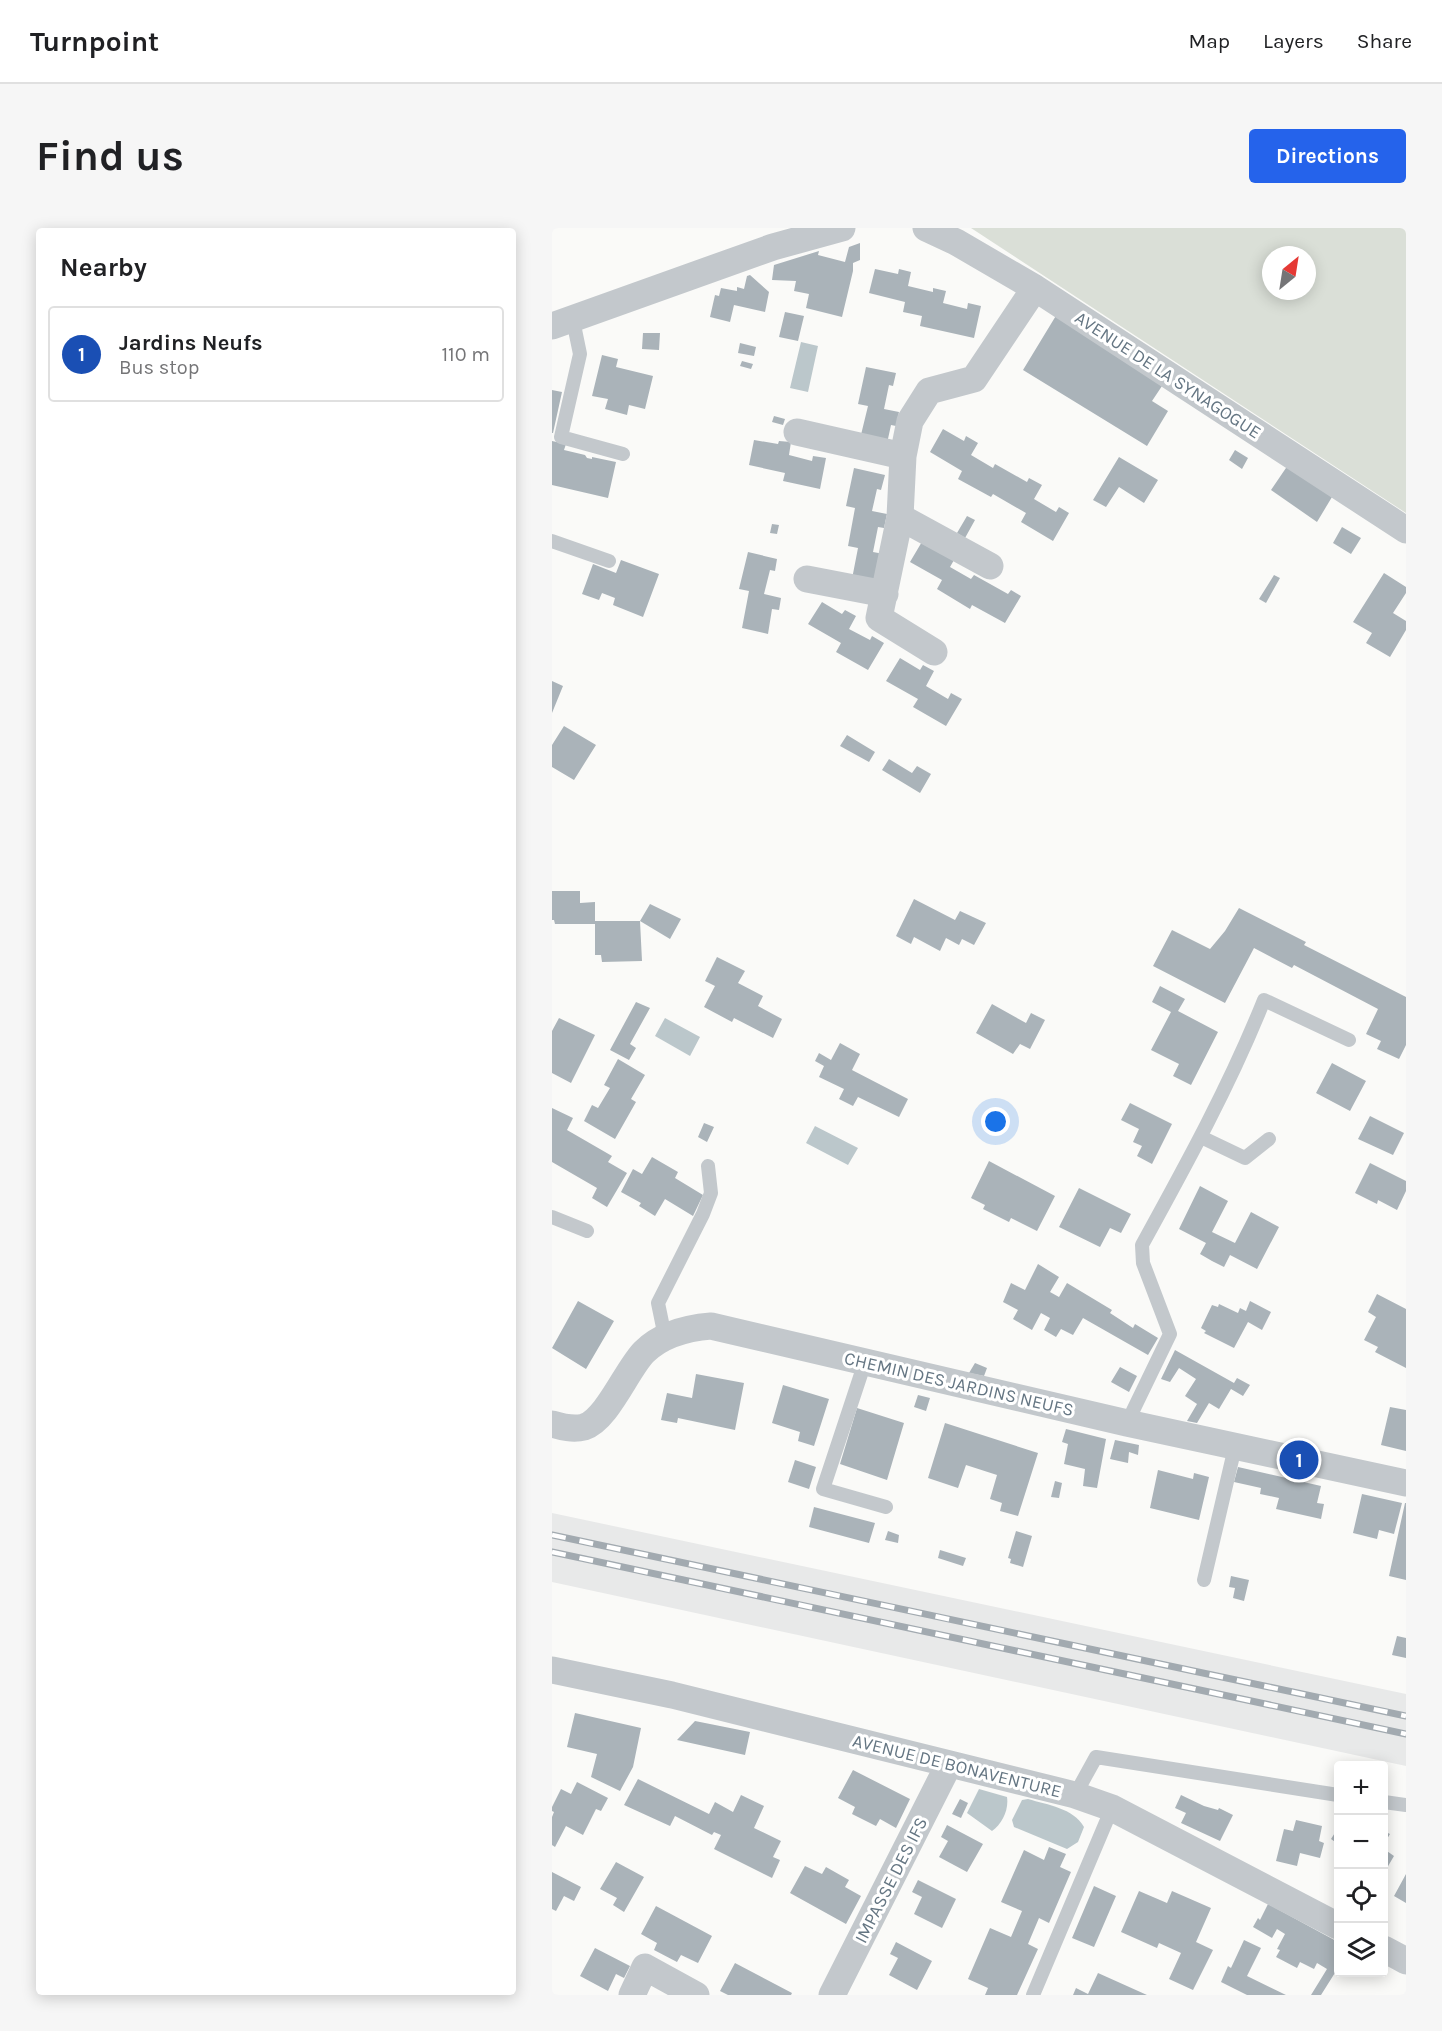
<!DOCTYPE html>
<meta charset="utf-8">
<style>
:root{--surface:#fff;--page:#f6f6f6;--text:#202124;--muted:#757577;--line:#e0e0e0;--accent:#2563eb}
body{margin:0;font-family:Karla,sans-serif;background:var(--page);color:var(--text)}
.controls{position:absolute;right:18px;bottom:18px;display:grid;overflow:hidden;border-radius:6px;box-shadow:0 3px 15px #0003}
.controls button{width:54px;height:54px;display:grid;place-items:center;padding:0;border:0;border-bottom:2px solid var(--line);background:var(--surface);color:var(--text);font:30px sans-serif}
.compass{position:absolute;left:710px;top:18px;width:54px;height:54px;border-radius:50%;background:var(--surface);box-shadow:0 3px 15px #0003;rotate:30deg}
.you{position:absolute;left:444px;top:894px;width:21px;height:21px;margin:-15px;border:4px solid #fff;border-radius:50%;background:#1a73e8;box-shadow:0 0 0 9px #1a73e833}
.badge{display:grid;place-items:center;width:39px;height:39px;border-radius:50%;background:var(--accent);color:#fff;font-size:20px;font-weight:700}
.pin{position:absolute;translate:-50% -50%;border:3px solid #fff;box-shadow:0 2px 6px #0006}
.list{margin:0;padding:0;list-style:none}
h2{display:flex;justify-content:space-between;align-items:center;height:78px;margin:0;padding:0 24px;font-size:26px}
h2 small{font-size:20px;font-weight:400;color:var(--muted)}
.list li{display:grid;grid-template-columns:39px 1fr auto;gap:18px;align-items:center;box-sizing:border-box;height:96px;margin:0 12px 12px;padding:0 12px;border:2px solid var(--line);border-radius:6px}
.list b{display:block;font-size:22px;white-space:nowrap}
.list p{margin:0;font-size:20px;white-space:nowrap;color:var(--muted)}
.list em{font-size:20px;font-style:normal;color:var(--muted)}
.icon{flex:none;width:33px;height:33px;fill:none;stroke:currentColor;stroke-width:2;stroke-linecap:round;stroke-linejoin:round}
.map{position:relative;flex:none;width:854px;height:1767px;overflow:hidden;border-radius:6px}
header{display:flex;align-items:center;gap:36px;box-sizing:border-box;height:84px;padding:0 30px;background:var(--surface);border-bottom:2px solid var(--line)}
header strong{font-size:28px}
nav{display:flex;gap:33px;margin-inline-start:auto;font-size:21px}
.intro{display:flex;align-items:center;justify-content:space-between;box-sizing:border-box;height:144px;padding:0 36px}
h1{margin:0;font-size:42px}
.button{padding:15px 27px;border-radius:6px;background:var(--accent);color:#fff;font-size:21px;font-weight:700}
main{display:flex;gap:36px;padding:0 36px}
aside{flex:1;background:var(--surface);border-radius:6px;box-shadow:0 3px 15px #0003}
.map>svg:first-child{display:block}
</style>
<header>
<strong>Turnpoint</strong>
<nav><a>Map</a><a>Layers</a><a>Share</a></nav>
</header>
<div class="intro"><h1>Find us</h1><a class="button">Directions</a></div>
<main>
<aside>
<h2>Nearby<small></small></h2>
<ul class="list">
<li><span class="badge" style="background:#1a4fb4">1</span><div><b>Jardins Neufs</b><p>Bus stop</p></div><em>110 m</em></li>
</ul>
</aside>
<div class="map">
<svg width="854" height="1767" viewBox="0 0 854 1767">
<rect width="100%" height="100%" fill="#fafaf8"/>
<path fill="#e8e9e9" d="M0,1285L854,1466V1538L0,1354Z"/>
<path fill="#dadfd7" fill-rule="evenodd" d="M419,0H854V285ZM719,27H755V63H719Z"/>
<path fill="#bbc7cb" d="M249,114L266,118L256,164L238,160Z
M113,790L148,809L138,828L103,808Z
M263,898L306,920L296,937L254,915Z
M427,1561L455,1569C457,1582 450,1596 440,1603L415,1585Z
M476,1571C496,1577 521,1580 532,1599L526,1614L515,1621L462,1599L460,1592L470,1572Z"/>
<path fill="#aab3b9" d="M308,15V32L301,35V43L290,89L254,80L257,66L242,63L244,53L220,52L222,37L267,23L266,27L293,34L297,19Z
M323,41L346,46L347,41L359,44L356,58L381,64V60L394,63L391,75L415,81L416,75L429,78L422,110L368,98L370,88L351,84L353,74L317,65Z
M198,47L217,64L213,84L182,77L178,94L158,89L163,67L167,68L169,60L185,63V59L192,61L195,48Z
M233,84L252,88L246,113L227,109Z
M505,86L614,152L600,173L616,183L595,218L471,142Z
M91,105H108L107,122L90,121Z
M188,115L204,119L202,128L186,125Z
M50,127L66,131L64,139L101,148L93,181L77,177L75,187L53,181L56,171L40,168Z
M190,133L201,136L199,141L188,138Z
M314,139L344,145L341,158L337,157L332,181L347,184L344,198L339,197L334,220L307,215L316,178L306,176Z
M0,162L10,164L1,205H0Z
M222,188L233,191L231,197L220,194Z
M391,201L412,213L414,208L426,215L419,227L441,240L443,236L475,254L477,250L490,257L482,271L504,284L507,279L517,285L501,313L469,294L474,285L441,266L439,269L406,251L410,243L378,224Z
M202,212L226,216L227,213L239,214L237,227L260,233L261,228L274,230L268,261L231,253L233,245L197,237Z
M0,213L14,216L12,222L33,227L35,230L40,231V229L64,234L56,270L0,257Z
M683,222L696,230L690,241L677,232Z
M567,229L606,252L592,275L567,259L554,279L541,272Z
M736,237L780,269L765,294L719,262Z
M302,240L333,247L329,262L325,261L320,283L335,286L332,300L326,299L321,324L337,327L324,361L299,356L306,320L296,318L303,280L294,278Z
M415,288L423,292L413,310L405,305Z
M220,296L227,297L225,306L218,305Z
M790,299L809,310L799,326L781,315Z
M371,312L406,325L398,339L419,351L422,347L456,366L459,362L469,368L453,395L420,377L418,381L385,361L390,352L358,334Z
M196,324L225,331L223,343L218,342L212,366L229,370L227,382L220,381L216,406L190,400L197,363L187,361Z
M69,332L107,346L91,389L61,377L63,370L50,365L47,372L30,366L41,336L64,345Z
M832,345L854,359V365L841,385L854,393V402L838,429L814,415L820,405L801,394Z
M722,347L728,350L714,375L707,371Z
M270,374L290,386L293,382L304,388L297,401L318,412L320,408L332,415L316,442L284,424L289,415L256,396Z
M348,430L368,442L371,437L382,443L374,458L396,471L399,465L410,471L394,498L361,479L366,471L334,453Z
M0,453L11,458L0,485Z
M12,498L44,517L22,552L0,539V517Z
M295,507L323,524L317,534L288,518Z
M337,531L360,545L365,538L379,546L368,565L330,542Z
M0,663H28V675L43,674V693H88L90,733L50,734L49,727H43V696H3L2,692H0Z
M362,671L403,692L408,683L434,695L422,717L410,711L407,717L394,710L388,723L362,709L359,716L344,708Z
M98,676L129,691L118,711L88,693Z
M687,680L754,714L752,717L854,769V817L847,831L825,821L829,813L814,806L826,781L742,737L740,740L702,720L673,775L601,738L620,702L658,721L673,703Z
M165,729L193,743L186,755L211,768L206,778L230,791L221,810L182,790L180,794L152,779L163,758L153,753Z
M608,758L633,771L626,783L666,804L639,857L621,848L627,836L599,822L619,784L600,774Z
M84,774L98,780L78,816L84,820L77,832L58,822Z
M440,776L474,795L479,785L493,792L478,821L468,816L461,826L424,805Z
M7,790L43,807L19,855L0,845V803Z
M288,815L308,826L300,842L356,871L347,889L306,869L301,878L287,871L292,861L267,849L272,838L263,833L267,825L279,832Z
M66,831L93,847L79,871L84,874L63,911L32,893L40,877L46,880L58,860L52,857Z
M780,835L814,853L798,883L764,865Z
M578,875L620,896L600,936L585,928L590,918L581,914L587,901L569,892Z
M0,880L21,890L15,902L60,928L56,934L75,945L55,979L40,970L45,960L0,934Z
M818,888L852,905L841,927L806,911Z
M152,895L162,899L155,914L146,909Z
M100,929L126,944L123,950L151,967L141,988L113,971L103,988L87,978L89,975L69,964L81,941L90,946Z
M437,933L503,968L485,1003L459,990L457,994L431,981L433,977L419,970Z
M818,935L854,953V963L845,982L826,972L825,976L803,965Z
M648,958L676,973L660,1004L683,1015L699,984L727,999L705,1041L678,1027L672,1039L660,1033L648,1026L654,1015L627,1001Z
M527,960L579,986L569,1005L558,1000L548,1019L507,999Z
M486,1036L507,1049L498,1064L507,1069L515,1055L560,1082L558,1085L581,1100L583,1096L606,1110L596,1127L531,1090L521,1107L509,1101L504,1109L492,1102L498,1090L489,1085L480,1102L461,1091L466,1082L451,1074L459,1055L473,1062Z
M825,1066L854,1081V1140L823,1124L826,1119L812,1112L824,1089L816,1084Z
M26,1073L62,1093L34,1141L0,1120Z
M698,1073L719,1084L710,1102L696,1094L682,1120L652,1105L654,1103L649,1100L660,1077L666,1079L667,1076L686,1085L688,1080L694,1083Z
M623,1122L682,1155L685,1150L698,1157L691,1168L679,1161L667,1181L657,1175L645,1195L635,1193L645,1176L633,1168L644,1151L627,1140L618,1154L609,1151Z
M423,1135L435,1140L432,1148L417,1145Z
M568,1139L585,1148L577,1164L559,1154Z
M144,1146L192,1155L183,1202L126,1190L125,1195L109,1192L115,1165L140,1170Z
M231,1157L277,1171L262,1218L246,1213L248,1204L220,1195Z
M366,1167L378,1170L374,1183L362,1179Z
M838,1179L854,1182V1223L829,1217Z
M305,1180L352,1195L335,1252L288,1236Z
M393,1195L486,1225L466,1288L448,1283L450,1275L438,1271L445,1247L414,1237L406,1260L376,1250Z
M514,1201L554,1211L545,1260L531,1258L533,1241L512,1236L516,1216L510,1214Z
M563,1212L587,1217L586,1227L577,1224L576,1235L558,1231Z
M243,1232L264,1239L257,1261L236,1254Z
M686,1239L769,1258L765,1275L772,1276L769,1291L724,1281L727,1270L708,1266L709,1260L682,1254Z
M606,1242L641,1251L642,1245L657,1249L647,1292L598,1280Z
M503,1253L510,1255L507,1270L499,1269Z
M810,1266L850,1275L842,1306L827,1302L825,1311L801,1305Z
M853,1275H854V1352L837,1348Z
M262,1279L323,1295L317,1315L257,1299Z
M336,1303L347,1307L346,1315L333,1312Z
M464,1303L480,1308L471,1339L458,1335L459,1331L456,1330Z
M388,1322L414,1330L411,1338L386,1330Z
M679,1348L697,1352L692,1373L681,1370L683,1360L677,1359Z
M845,1408L854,1410V1430L840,1427Z
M23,1485L89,1500L81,1539L68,1563L39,1549L45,1526L15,1519Z
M143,1493L198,1504L193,1527L125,1512Z
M301,1542L358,1571L344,1600L328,1591L324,1598L300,1586L303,1579L286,1570Z
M86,1551L157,1586L163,1574L181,1584L189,1567L212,1578L202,1600L229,1613L221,1629L228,1632L220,1650L162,1621L169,1607L162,1604L160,1607L123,1588L118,1598L72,1577Z
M25,1554L56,1570L49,1583L44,1581L31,1607L14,1598L3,1619L0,1617V1589L2,1584L0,1583V1579L9,1561L19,1566Z
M629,1567L652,1578L666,1582L667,1580L681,1587L668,1613L629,1595L634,1585L623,1580Z
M408,1571L416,1575L409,1590L400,1586Z
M744,1592L770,1598L767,1613L772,1615L768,1630L748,1625L745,1638L724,1633L732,1601L741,1603Z
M395,1597L431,1616L415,1644L387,1629L396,1613L389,1609Z
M786,1600V1616L779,1611Z
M832,1603L838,1606L832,1616Z
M497,1619L514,1626L508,1639L519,1644L497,1695L487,1690L476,1716L486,1721L465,1767H433L436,1760L416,1751L438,1700L459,1709L470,1683L449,1674L472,1622L492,1632Z
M832,1621L842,1628L832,1645Z
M64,1634L92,1649L72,1684L61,1677L65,1670L48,1661Z
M253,1638L270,1646L274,1639L297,1652L293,1659L309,1668L294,1696L238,1665Z
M0,1644L29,1659L22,1673L12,1668L4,1683L0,1681Z
M854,1646V1675L842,1668Z
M366,1652L404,1671L390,1700L362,1686L370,1669L360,1664Z
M542,1658L564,1668L542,1719L520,1710Z
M587,1663L615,1675L620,1663L659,1680L644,1714L661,1722L641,1762L617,1751L629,1725L607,1715L605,1720L569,1704Z
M716,1676L786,1714V1740L769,1767H759L775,1741L765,1735L762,1741L748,1734L745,1740L724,1729L728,1722L725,1721L733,1706L725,1701L720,1710L701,1699L706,1690L708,1692Z
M104,1678L160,1708L146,1735L129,1727L125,1734L102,1722L105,1715L89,1706Z
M692,1712L709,1720L695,1748L734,1767H695L669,1754L676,1738L679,1740Z
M344,1714L380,1733L365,1762L337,1747L346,1730L338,1726Z
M43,1720L78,1738L72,1750L64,1746L56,1763L28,1748Z
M183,1735L240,1765L239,1767H176L168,1763Z
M546,1745L595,1767H521L524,1760L536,1766Z"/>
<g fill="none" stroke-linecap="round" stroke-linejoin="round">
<path stroke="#c3c8cc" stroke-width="14" d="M21,92L28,126L9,209L71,226
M0,313L57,333
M649,909L693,930L717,911
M0,989L35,1003
M113,1109L106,1075L151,986L159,965L156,938
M313,1134L271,1261L334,1279
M575,1195L618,1106L591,1035L590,1017C634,937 678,857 712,772L797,812
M652,1352L683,1219
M523,1567L544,1529L786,1567
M832,1574L854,1577
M481,1767L560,1580"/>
<path stroke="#c3c8cc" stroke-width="27" d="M374,0L404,14L483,60L854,302
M0,98L221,19L290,0
M245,204L351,228
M348,289L438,338
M255,351L333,366
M382,424L327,390L348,289L351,228L358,193L377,163L422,151L483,60
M0,1196C10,1199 21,1202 32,1199C55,1192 75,1141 92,1124C110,1106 135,1100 159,1098L575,1195L854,1255
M0,1442L120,1467L523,1567L560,1580L786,1698
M832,1721L854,1733
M80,1767L93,1739L144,1767
M280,1767L397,1536"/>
<g stroke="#a2aab0" stroke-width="7">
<path id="rail" d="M0,1307L854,1488
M0,1324L854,1506"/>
</g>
<use href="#rail" stroke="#fff" stroke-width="4.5" stroke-dasharray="14" stroke-linecap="butt"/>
</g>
<g text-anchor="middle" stroke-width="6" stroke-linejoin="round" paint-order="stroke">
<g font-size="18" fill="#657683" stroke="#fff">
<text transform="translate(616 147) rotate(33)" y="6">AVENUE DE LA SYNAGOGUE</text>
<text transform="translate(407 1156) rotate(13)" y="6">CHEMIN DES JARDINS NEUFS</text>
<text transform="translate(405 1538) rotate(14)" y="6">AVENUE DE BONAVENTURE</text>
<text transform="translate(339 1652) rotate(-63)" y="6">IMPASSE DES IFS</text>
</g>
</g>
</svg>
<div class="controls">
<button>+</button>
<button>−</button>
<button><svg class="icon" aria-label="locate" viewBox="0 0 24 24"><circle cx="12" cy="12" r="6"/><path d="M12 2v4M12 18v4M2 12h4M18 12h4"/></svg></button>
<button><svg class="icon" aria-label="layers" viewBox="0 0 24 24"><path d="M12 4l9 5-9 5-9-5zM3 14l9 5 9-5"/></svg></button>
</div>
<svg class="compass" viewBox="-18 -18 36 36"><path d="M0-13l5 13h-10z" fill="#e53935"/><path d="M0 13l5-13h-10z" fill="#757577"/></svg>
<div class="you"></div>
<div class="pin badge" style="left:747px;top:1232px;background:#1a4fb4">1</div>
</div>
</main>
